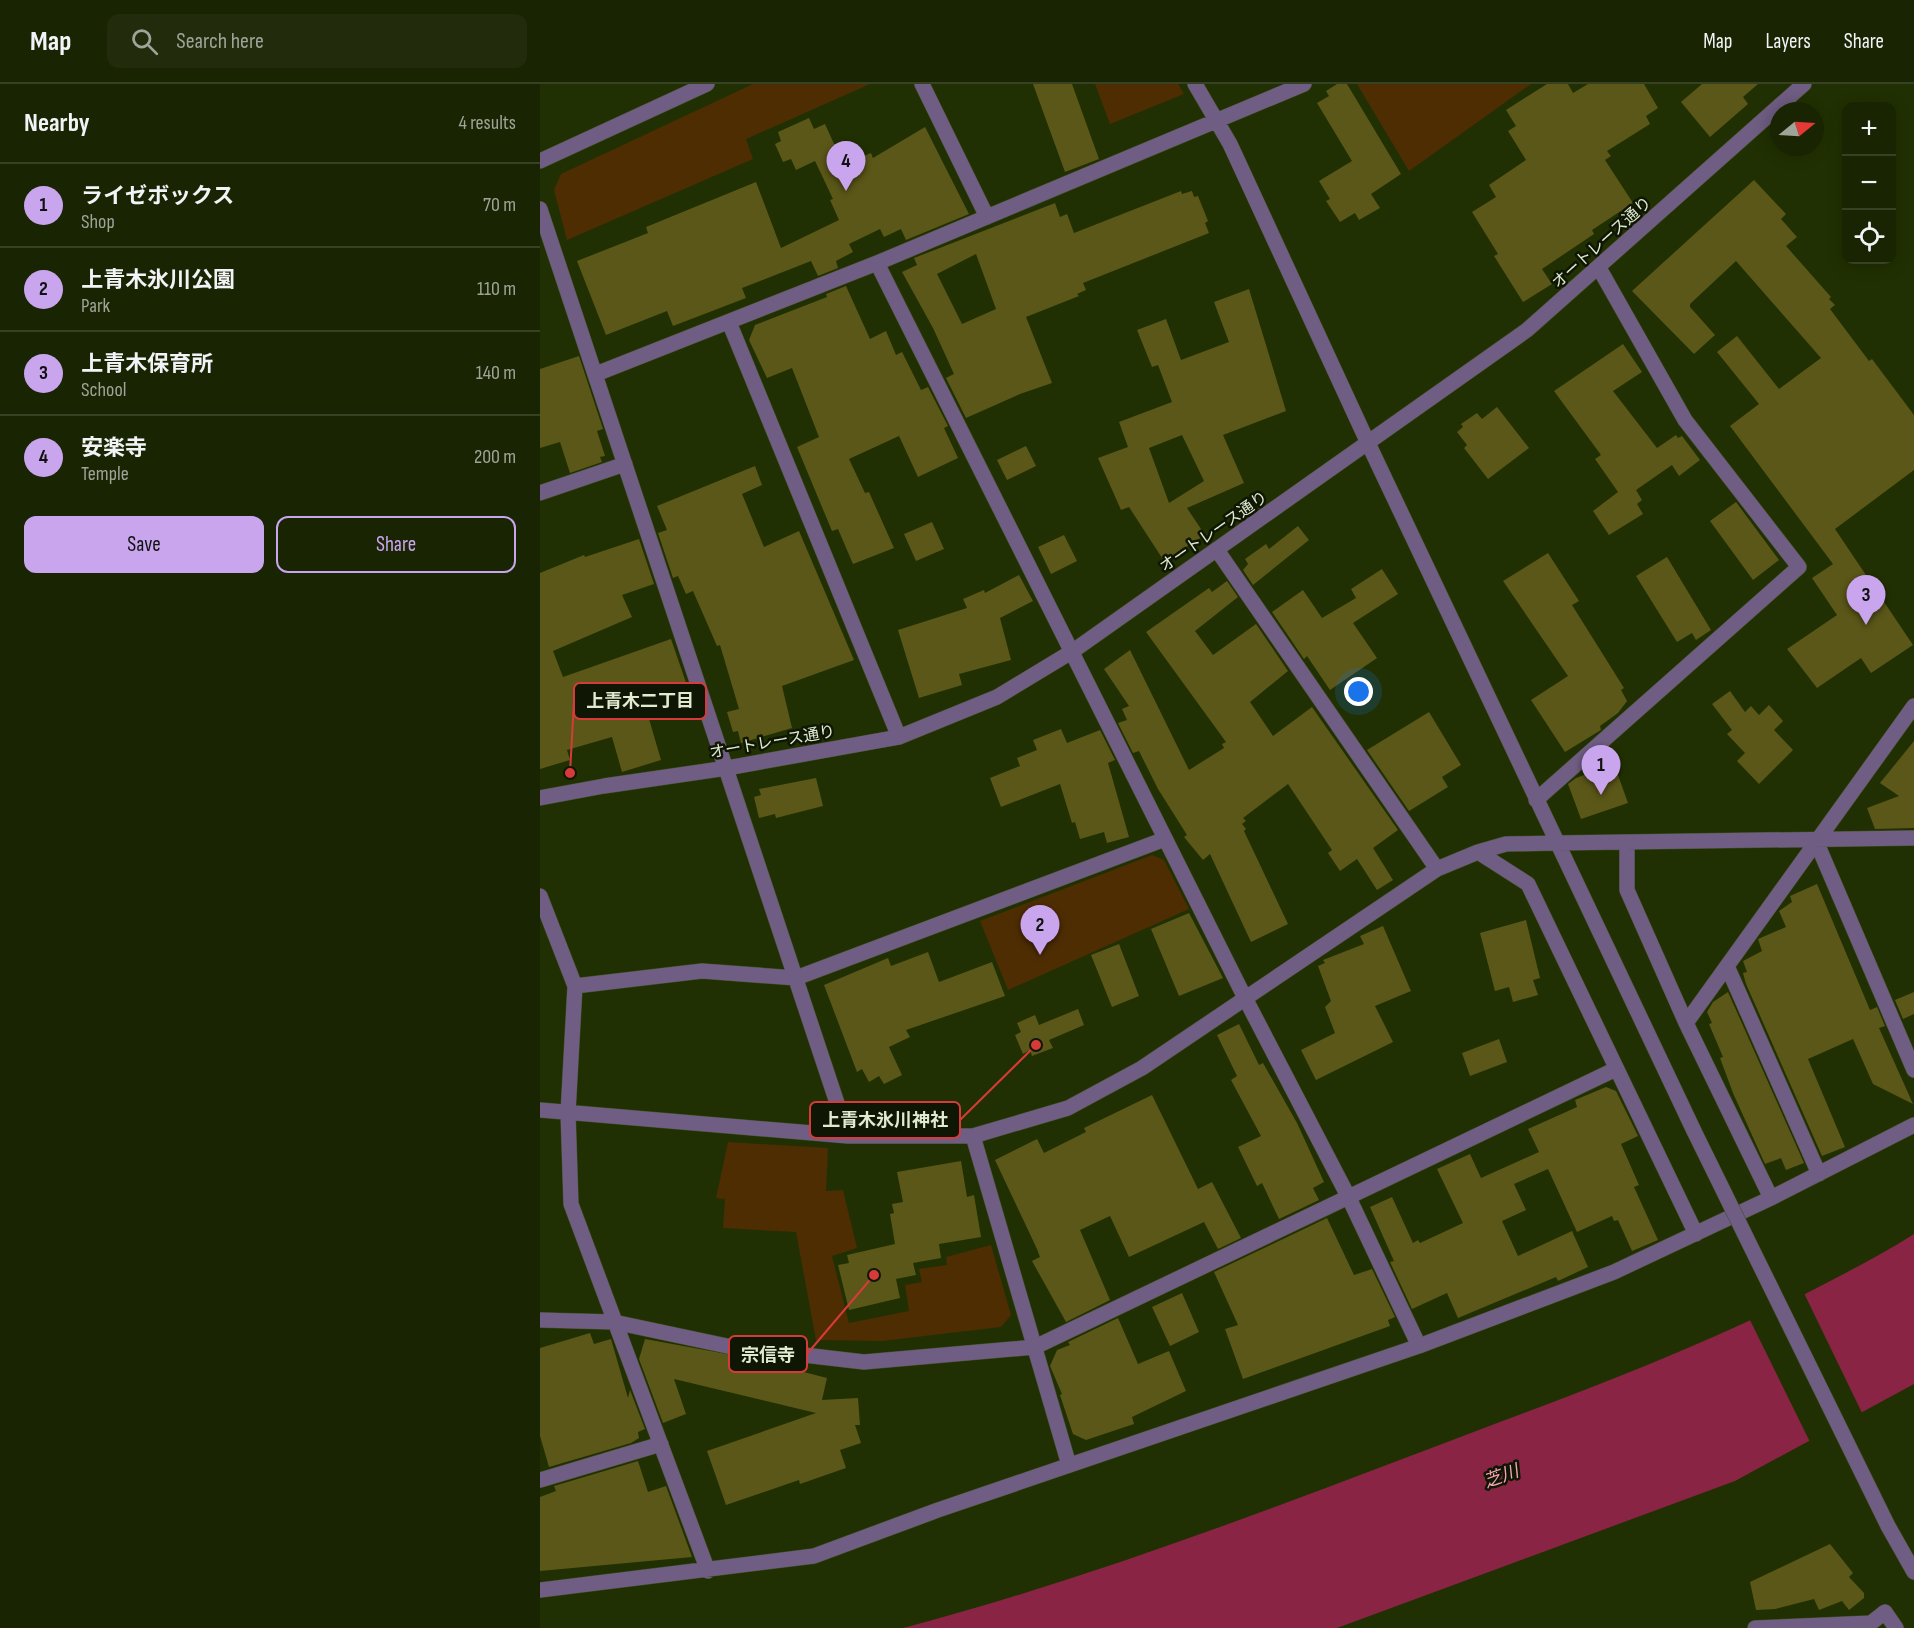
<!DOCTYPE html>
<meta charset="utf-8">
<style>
:root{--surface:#192402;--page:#222c0c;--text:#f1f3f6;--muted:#9fa499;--line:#374124;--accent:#c9a5ee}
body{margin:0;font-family:"Sofia Sans Condensed","Noto Sans JP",sans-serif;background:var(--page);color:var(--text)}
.controls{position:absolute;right:18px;top:18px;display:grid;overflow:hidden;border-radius:12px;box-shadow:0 3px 15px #0003}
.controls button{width:54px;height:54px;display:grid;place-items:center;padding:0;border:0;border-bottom:2px solid var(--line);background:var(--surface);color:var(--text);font:30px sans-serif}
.compass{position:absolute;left:1230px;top:18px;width:54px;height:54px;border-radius:50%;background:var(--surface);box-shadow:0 3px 15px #0003;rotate:72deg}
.you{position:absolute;left:819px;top:608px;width:21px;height:21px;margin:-15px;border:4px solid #fff;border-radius:50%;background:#1a73e8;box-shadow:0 0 0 9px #1a73e833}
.badge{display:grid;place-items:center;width:39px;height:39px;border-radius:50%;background:var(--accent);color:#111;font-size:20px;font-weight:700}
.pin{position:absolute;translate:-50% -50px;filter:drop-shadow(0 2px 3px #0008)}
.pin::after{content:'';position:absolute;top:32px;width:21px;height:18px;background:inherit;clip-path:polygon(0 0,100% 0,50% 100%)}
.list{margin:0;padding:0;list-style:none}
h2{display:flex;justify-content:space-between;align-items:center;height:78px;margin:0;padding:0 24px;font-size:26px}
h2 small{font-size:20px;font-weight:400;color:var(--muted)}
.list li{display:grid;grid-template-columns:39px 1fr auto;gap:18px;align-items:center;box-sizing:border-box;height:84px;padding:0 24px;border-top:2px solid var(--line)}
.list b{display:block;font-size:22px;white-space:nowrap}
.list p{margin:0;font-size:20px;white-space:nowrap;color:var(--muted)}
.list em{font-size:20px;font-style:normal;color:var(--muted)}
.actions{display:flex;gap:12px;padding:18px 24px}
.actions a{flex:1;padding:14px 0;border:2px solid var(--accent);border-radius:12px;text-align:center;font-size:21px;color:var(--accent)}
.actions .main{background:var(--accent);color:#111}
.icon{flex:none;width:33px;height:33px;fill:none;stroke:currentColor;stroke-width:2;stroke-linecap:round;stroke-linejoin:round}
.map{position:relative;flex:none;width:1374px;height:1544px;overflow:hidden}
header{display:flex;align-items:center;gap:36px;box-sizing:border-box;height:84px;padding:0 30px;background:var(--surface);border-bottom:2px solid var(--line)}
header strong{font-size:28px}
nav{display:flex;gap:33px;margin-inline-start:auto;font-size:21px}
.search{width:420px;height:54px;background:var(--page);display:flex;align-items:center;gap:15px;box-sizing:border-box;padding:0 21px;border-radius:12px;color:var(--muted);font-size:22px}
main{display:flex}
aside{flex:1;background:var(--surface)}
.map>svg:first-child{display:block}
</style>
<header>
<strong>Map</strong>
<div class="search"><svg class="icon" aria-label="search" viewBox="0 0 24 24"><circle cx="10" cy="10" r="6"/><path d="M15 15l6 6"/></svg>Search here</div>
<nav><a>Map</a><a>Layers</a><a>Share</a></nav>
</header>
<main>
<aside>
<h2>Nearby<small>4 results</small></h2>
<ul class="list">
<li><span class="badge">1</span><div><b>ライゼボックス</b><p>Shop</p></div><em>70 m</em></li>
<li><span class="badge">2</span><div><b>上青木氷川公園</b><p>Park</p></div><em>110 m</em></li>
<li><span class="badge">3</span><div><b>上青木保育所</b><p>School</p></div><em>140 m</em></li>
<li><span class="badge">4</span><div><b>安楽寺</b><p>Temple</p></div><em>200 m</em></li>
</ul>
<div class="actions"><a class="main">Save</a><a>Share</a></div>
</aside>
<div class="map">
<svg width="1374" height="1544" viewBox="0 0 1374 1544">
<rect width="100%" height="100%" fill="#213002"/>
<path fill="#4e2d03" d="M213,0H330L206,55L213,75L27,156L14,106L21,90Z
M555,0H638L644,10L570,40Z
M817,0H991L869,87Z
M612,771L624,776L649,825L468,906L440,837Z
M188,1058L288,1064L286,1107L303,1106L317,1164L292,1172L309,1239L369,1227L365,1201L382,1198L379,1185L407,1181L406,1173L451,1161L471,1231L461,1243L342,1257L276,1256L256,1148L183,1144L185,1115L176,1114Z"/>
<path fill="#892444" d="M1374,1150V1300L1195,1397L797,1544H363C556,1493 744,1420 931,1349C1046,1306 1160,1263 1269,1208C1305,1189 1340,1172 1374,1150Z"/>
<path fill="#213002" d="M1263,1207L1323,1331L1271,1360L1209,1234Z"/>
<path fill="#5b5718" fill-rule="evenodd" d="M493,0H532L559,75L525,88Z
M797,0H807L861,90L831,110L840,124L819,136L815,129L800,138L786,117L790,115L779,97L812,77L777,19L789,12L786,7Z
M1007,0H1028L1033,9L1048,0H1104L1118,24L1106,32L1110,40L1067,67L1071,72L1065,76L1093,119L1052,146L1054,150L1002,185L1012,200L983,218L954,172L958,170L932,128L956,113L949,101L986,76L968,47L976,42L966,26Z
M1162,0H1218L1203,13L1208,20L1170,53L1141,18Z
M269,34L274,45L285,40L300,73L310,68L314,76L331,69L333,74L385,43L429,130L366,156L361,145L344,153L340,145L309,160L313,168L296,177L298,184L278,192L271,177L202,204L206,214L133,242L127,227L66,251L37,177L108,149L106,143L216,98L241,164L299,136L290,116L293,115L275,77L256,86L251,75L243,78L235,60L241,57L238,48Z
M1214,96L1246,130L1241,135L1257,153L1246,162L1291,213L1289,215L1295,221L1290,225L1329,277L1332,275L1374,331V386L1295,445L1373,561L1331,589L1321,574L1277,604L1247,565L1297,531L1272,494L1293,480L1190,342L1219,320L1177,268L1197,252L1239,305L1281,274L1196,177L1150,220V223L1175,251L1154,270L1092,207Z
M641,107L642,110L652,107L654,113L658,112L668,137L665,139L669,149L543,199L546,206L537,210L539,212L486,233L512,299L480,310L426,334L406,294L414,290L393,244L362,188L377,181L374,174L515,119L520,133L527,130L534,149ZM436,170L456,225L422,240L397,190Z
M306,202L330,255L346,247L356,271L362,268L381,306L388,303L408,342L404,344L418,374L378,393L359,352L309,375L325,409L329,408L354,464L313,480L298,445L292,447L257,363L279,353L252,284L227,294L209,256L215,241L287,213L286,210Z
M709,205L746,327L683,351L704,399L647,424L665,451L624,477L589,423L581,426L558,374L588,363L579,338L632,318L618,281L612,283L597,246L626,235L641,276L689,258L674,218ZM642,351L664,397L629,419L609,364Z
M1083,260L1102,288L1073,307L1117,364L1136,351L1138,354L1142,352L1160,376L1139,392L1132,381L1096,406L1102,416L1097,420L1103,430L1069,451L1053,427L1078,408L1055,375L1061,371L1014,307Z
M39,272L63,345L57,347L65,372L60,373L62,378L30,389L20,358L0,364V285Z
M957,323L989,364L948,395L924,364L927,361L917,348L923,343L921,340L937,329L942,335Z
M486,362L496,382L467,396L457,376Z
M215,382L222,401L202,410L224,463L259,447L314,576L242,602L252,644L201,659L198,647L193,648L187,628L199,625L180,561L177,562L153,507L146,510L138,492L133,494L118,449L127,446L117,422Z
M1196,418L1239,476L1213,496L1170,437Z
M392,438L404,465L376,477L364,450Z
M758,442L769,456L713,501L703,486L708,480L705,475L726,460L729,465Z
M524,451L537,477L511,490L498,463Z
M99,455L114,500L82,511L92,533L13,567L23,593L131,555L151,613L107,628L121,676L82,688L72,653L27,666L30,676L0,685V489L44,471L45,473Z
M1008,469L1039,517L1032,521L1084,604L1081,606L1087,617L1078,629L1060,642L1061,646L1025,668L991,616L1028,592L963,497Z
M1127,473L1171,546L1156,556L1152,549L1137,558L1096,492Z
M842,485L858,510L813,539L837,574L790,606L767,572L764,575L732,528L763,506L782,534L816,514L811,505Z
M479,491L493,517L460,534L471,576L419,590L422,601L379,614L358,546L427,524L423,515L444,506L445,509Z
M687,497L698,513L655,547L673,571L716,540L748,587L710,618L733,652L772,623L858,746L833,764L853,796L837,806L817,775L800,787L788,769L792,766L748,700L703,734L706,737L702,740L706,745L704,747L748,840L711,858L670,770L663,776L644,753L647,751L618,705L599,667L593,669L578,639L587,636L582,625L589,622L564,585L590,566L649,686L684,664L682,660L686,658L606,548L669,504L672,508Z
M1190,607L1205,628L1211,622L1219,631L1229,621L1243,637L1234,646L1253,666L1219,700L1197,677L1205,669L1187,650L1192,646L1172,620Z
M889,628L921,681L902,693L908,703L869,727L827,666Z
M521,645L527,659L560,646L575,676L568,679L589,753L567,759L564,748L540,755L535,738L532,739L520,700L461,723L450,694L480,682L477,674L497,666L493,656Z
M1374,657V744L1335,745L1327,724L1359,712L1340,699Z
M1074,680L1088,719L1041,735L1028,700L1036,694Z
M276,694L283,722L236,734L235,730L219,734L214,713L221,711L219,705Z
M1277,800L1330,926L1337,923L1345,942L1339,944L1373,1020L1333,1000L1313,955L1268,975L1305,1063L1282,1072L1206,900L1203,889L1207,888L1203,877L1222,867L1218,855L1246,843L1239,827L1252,818L1250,812Z
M649,829L683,894L639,912L611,845Z
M986,836L1000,894L993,896L998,911L973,918L969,903L955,907L940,849Z
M843,842L871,907L835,922L853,958L776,996L761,966L795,949L785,923L791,917L778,882L785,879L783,876L824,860L820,852Z
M579,860L599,912L572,923L551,871Z
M388,868L399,898L452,878L465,912L366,946L370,953L349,963L362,991L344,1000L339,992L329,998L322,985L317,988L284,901L348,874L351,882Z
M1188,908L1264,1079L1246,1086L1241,1074L1225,1080L1193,1009L1180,974L1183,973L1169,940L1172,939L1167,928L1173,918Z
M1374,908V930L1363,935L1355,916Z
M538,925L544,941L509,956L513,964L492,972L490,966L483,970L475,951L481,948L477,939L495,931L499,941Z
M699,940L719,981L723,979L757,1039L784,1098L773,1104L779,1116L739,1135L722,1099L717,1102L698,1063L721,1052L691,996L697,992L677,951Z
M959,955L967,978L930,992L922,969Z
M1066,1003L1076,1007L1098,1052L1081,1060L1099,1101L1094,1103L1118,1156L1092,1167L1078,1136L1074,1137L1072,1132L1037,1148L1008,1085L974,1100L986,1126L962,1137L978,1172L1032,1147L1048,1183L1018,1197L1016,1193L918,1234L907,1209L872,1225L850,1178L854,1177L830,1123L852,1113L873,1159L878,1156L880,1159L923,1139L897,1085L930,1070L941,1094L999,1068L988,1045L1037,1023L1035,1016Z
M612,1011L658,1105L672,1098L701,1154L678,1165L664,1138L589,1173L570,1132L540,1146L570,1216L526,1238L492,1177L500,1173L497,1165L455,1076L497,1055L504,1069L546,1048L544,1044Z
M421,1077L427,1113L434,1111L441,1153L399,1160L401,1174L373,1179L376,1191L356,1195L360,1214L309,1226L298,1181L309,1179L307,1171L355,1160L350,1130L354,1129L352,1120L363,1118L357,1088Z
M787,1134L814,1191L832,1185L855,1233L848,1236L850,1242L703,1295L685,1245L698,1241L674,1188Z
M642,1209L659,1248L630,1262L612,1223Z
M578,1234L598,1280L629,1267L646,1307L592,1333L594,1340L546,1356L533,1350L520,1311L522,1310L510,1282L517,1266L530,1261L528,1258Z
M50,1249L54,1260L71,1255L88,1314L90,1306L105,1345L98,1348L99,1354L91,1359L9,1383L0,1352V1264Z
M105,1255L209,1274L287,1294L282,1316L318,1314L320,1341H315L321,1359L300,1366L306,1384L260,1400L259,1396L186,1421L167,1367L276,1329L134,1295L146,1330L123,1339L99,1275Z
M98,1377L108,1408L126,1402L152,1473L0,1487V1413L16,1407L14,1402Z
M1290,1460L1313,1489L1309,1493L1324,1509V1514L1309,1526L1302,1517L1279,1526L1274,1515L1235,1525L1216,1526L1210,1498Z"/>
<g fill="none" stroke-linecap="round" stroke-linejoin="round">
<g stroke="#3f4e23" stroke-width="16">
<path id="minor" d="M382,0L447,133
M655,0L690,60L828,359L1154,1047
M0,77L167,0
M0,125L308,1052
M337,179L704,912L809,1114L879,1262
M189,238L359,653
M56,290L337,179L764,0
M0,409L85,380
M677,466L897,785
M0,714L64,702L187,684L359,653L457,613L533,567L987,246L1264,0
M996,716L1259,483L1145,336L1059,184
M1276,757L1374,986
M1087,758V806L1146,939L1231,1114
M938,768L988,800L1156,1150
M0,812L35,902L28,1029L31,1120L168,1487
M1187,882L1279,1090
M35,902L162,887L256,894L625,755
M1146,939L1374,622
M0,1026L308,1052H433L528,1024L602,984L897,785L938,768L966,760L1016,759L1374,754
M433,1052L529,1381
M0,1236L74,1238L187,1262L324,1278L495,1263L1076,985
M0,1396L121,1360
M1348,1442L1374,1488
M0,1506L274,1472L398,1426L879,1262L1074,1188L1231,1114L1374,1041
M1215,1544L1331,1539
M1329,1544L1331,1539L1345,1528L1356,1544"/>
</g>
<use href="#minor" stroke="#6f5d83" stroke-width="15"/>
<g stroke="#3f4e23" stroke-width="16" stroke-linecap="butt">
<path id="minor-bridge" d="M1154,1047L1348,1442"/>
</g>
<use href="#minor-bridge" stroke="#6f5d83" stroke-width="15"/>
</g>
<g text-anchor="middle" stroke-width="5" stroke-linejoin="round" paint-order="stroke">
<g font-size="16" fill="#dfead1" stroke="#0f1604">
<text transform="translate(1061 158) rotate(-42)" y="6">オートレース通り</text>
<text transform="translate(673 447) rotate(-35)" y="6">オートレース通り</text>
<text transform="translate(232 657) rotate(-10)" y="6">オートレース通り</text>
</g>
<g font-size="18" font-style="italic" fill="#f6a3b4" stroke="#0f1604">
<text transform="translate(961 1392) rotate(-20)" y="6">芝川</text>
</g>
</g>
<path fill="none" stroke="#d73b39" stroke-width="2" d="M30 689L34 617M496 961L420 1036M334 1191L267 1270"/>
<g fill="#d73b39" stroke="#0f1604" stroke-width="2">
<circle cx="30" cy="689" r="6"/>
<circle cx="496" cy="961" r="6"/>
<circle cx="334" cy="1191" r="6"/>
</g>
<g fill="#0f1604" stroke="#d73b39" stroke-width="2">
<rect x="34" y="599" width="132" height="36" rx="6"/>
<rect x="270" y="1018" width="150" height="36" rx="6"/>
<rect x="189" y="1252" width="78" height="36" rx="6"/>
</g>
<g font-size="18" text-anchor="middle" font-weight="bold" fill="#dfead1">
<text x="100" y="623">上青木二丁目</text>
<text x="345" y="1042">上青木氷川神社</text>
<text x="228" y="1277">宗信寺</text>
</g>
</svg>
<div class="controls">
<button>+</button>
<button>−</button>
<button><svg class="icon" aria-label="locate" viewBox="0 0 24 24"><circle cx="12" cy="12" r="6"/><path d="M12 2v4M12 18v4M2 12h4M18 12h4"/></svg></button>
</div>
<svg class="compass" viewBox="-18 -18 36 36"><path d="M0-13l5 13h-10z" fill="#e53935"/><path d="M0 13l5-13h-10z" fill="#9fa499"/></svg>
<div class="you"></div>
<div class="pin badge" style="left:1061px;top:711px">1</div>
<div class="pin badge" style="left:500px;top:871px">2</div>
<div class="pin badge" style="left:1326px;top:541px">3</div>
<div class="pin badge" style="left:306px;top:107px">4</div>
</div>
</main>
